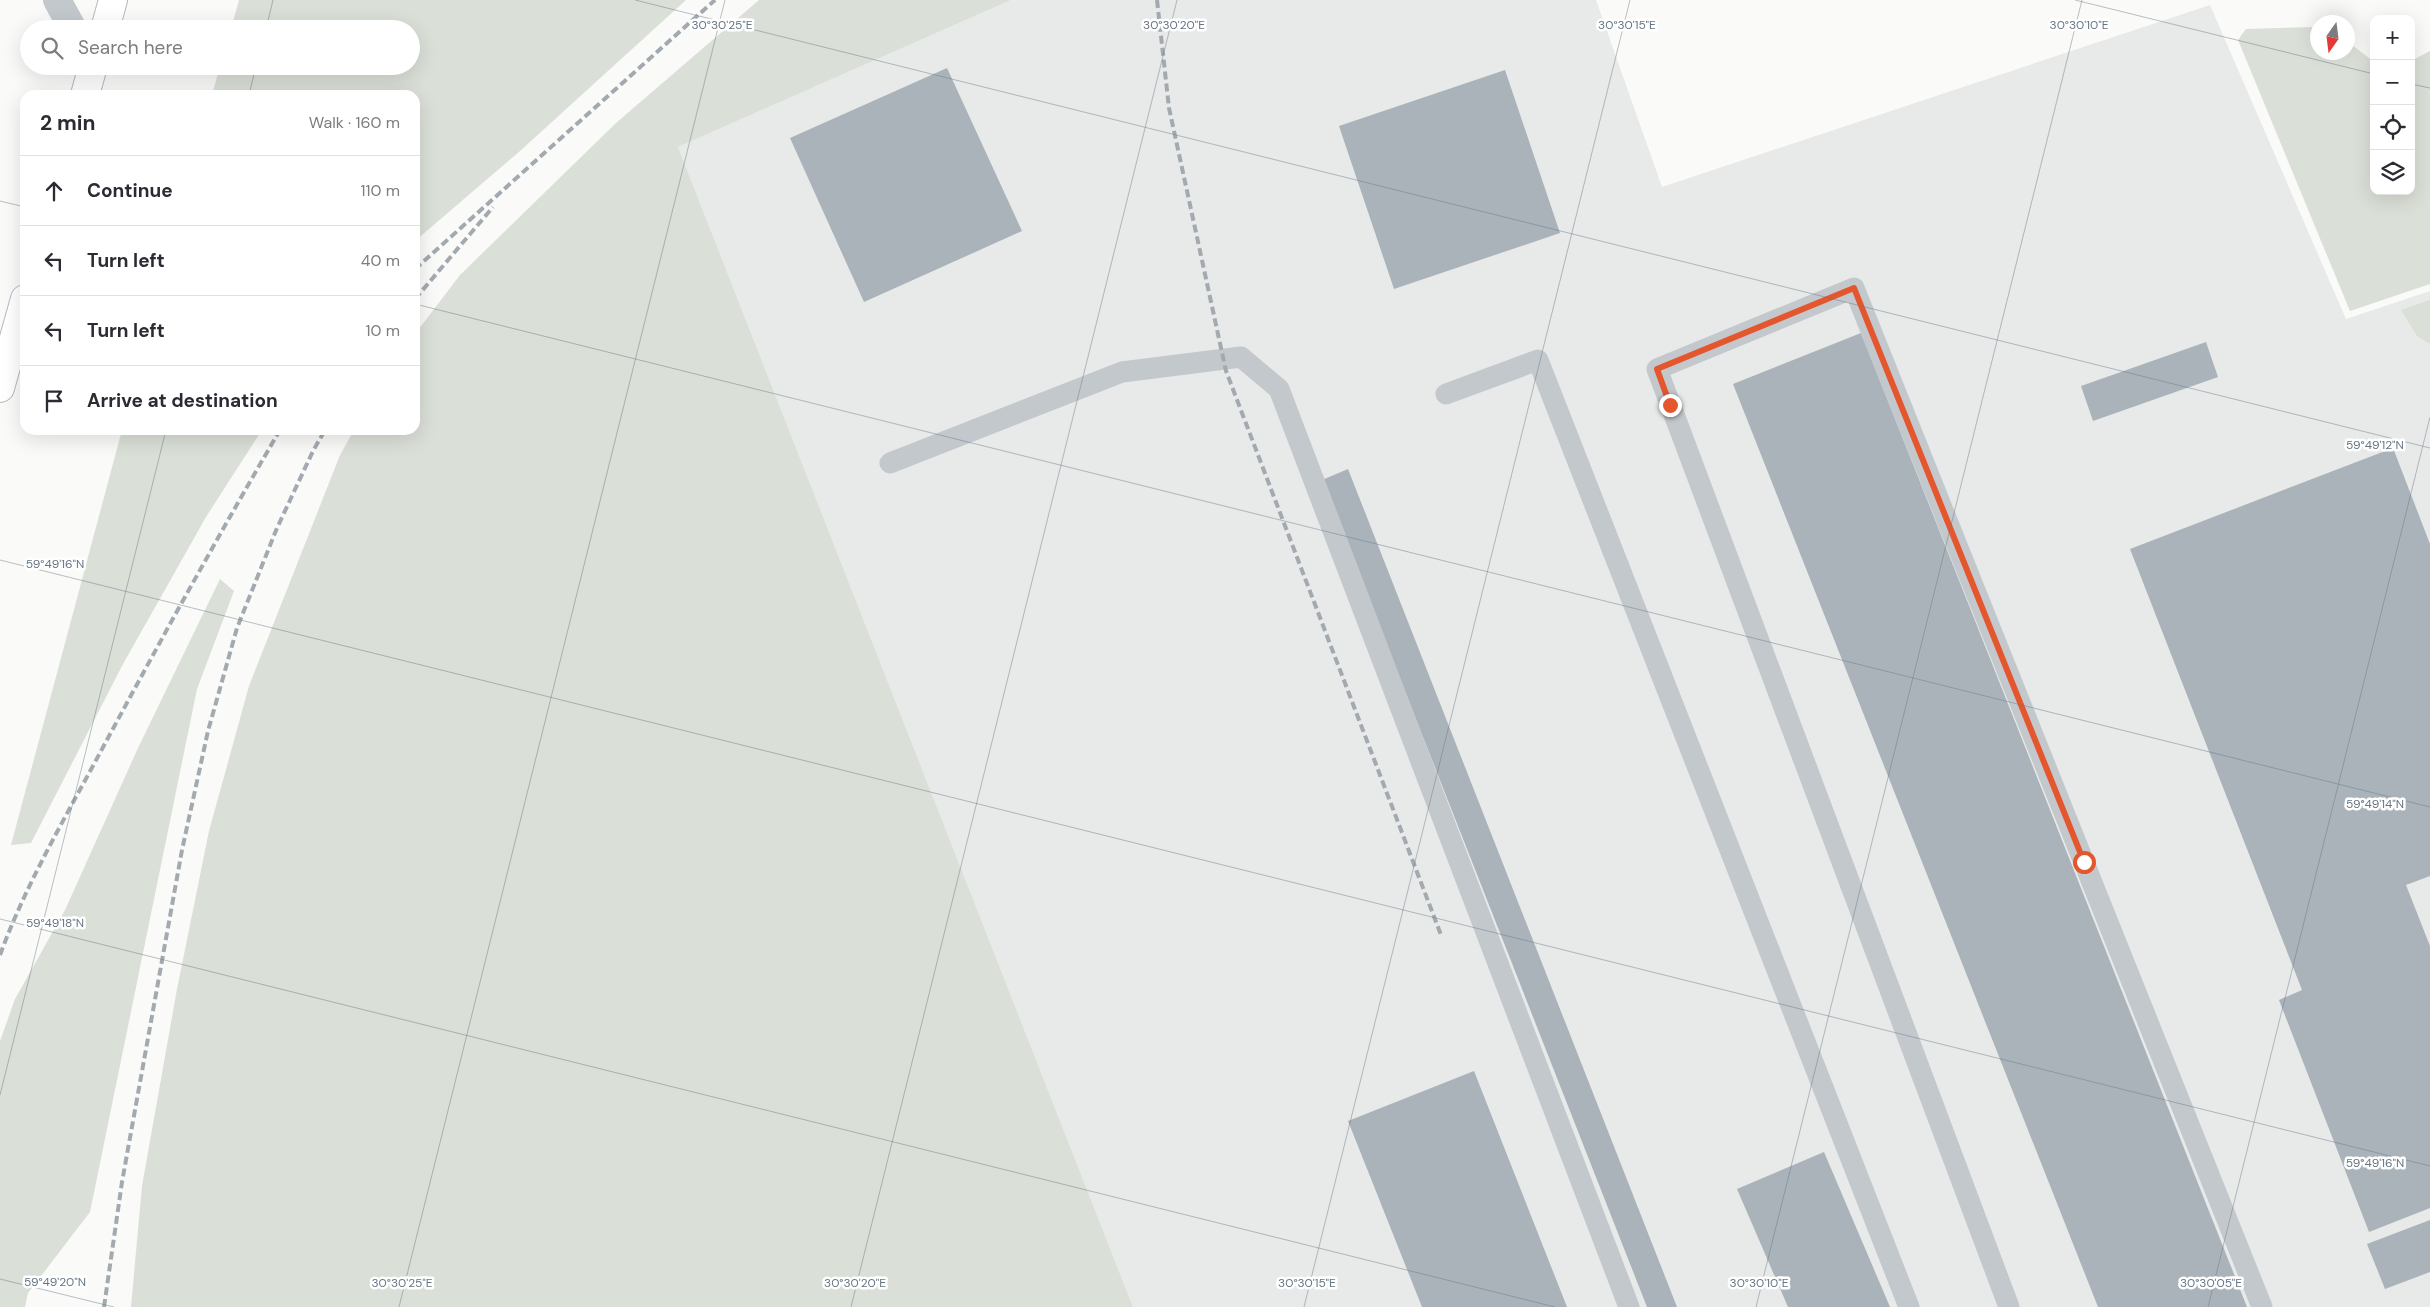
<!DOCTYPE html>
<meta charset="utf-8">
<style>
:root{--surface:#fff;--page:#f7f7f7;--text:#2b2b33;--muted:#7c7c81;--line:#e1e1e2}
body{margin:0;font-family:"DM Sans",sans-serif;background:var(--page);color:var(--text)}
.controls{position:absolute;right:15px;top:15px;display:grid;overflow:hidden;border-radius:10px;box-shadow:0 5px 20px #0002}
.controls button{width:45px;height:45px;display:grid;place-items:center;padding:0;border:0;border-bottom:1px solid var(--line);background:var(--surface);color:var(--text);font:25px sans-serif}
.compass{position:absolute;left:2310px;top:15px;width:45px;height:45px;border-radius:50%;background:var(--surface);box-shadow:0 5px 20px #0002;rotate:194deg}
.stop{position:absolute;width:15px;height:15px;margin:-11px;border:4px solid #e4572e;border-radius:50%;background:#fff}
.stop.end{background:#e4572e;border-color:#fff;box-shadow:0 1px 5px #0008}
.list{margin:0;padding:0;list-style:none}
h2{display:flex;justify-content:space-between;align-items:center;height:65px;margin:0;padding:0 20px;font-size:21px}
h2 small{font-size:16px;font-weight:400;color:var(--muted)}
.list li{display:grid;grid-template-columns:32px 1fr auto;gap:15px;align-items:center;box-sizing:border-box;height:70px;padding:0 20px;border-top:1px solid var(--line)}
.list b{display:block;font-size:19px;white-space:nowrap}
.list em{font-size:16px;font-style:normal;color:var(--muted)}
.icon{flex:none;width:28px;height:28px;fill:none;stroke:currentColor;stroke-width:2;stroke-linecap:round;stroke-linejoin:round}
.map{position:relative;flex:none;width:2430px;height:1307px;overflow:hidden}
.search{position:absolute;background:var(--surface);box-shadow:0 5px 20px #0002;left:20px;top:20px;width:400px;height:55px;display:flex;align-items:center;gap:12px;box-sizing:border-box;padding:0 18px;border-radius:28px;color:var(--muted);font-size:19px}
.panel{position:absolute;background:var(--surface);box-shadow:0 5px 20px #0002;left:20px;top:90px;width:400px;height:345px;border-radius:15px}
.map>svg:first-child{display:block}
</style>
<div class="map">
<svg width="2430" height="1307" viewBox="0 0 2430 1307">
<rect width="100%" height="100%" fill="#fafaf8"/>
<path fill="#e8e9e9" d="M1011,0H1596L1662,187L2210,5L2346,319L2430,291V1307H1133L678,147Z"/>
<path fill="#dadfd7" d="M239,0H686L520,151L415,241V95H212L220,66H411V29H231Z
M759,0H1011L678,147L1133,1307H131L142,1186L177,989L209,831L249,686L340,455L354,430H415V334L460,275L616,123Z
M2314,27L2317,28L2318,52H2348V42L2369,58L2374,59V191H2411V61L2430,51V284L2350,311L2238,40L2246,29Z
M2430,300V344L2417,336L2401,310Z
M122,430H262L206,517L123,664L31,843L11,845Z
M220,579L234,591L197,689L90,1212L28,1293L25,1307H0V1041L15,999L65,910L138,748Z"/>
<path fill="#aab3b9" d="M947,68L1022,231L864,302L790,138Z
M1505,70L1560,233L1394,289L1339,126Z
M1861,333L2247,1307H2098L1733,384Z
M2206,342L2218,377L2093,421L2081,386Z
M2393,448L2430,544V876L2406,885L2430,946V1208L2369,1232L2279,1000L2302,990L2130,549Z
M1348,469L1677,1307H1647L1322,480Z
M1474,1071L1567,1307H1422L1348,1121Z
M1824,1152L1890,1307H1788L1737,1189Z
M2430,1220V1272L2385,1289L2367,1244Z"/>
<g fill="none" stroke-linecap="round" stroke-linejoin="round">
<g stroke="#b3babf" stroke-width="30">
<path id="secondary" d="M105,29L113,0
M85,95L93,66
M0,388L25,299"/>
</g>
<path stroke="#c3c8cc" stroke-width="21" d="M1446,394L1538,360L1909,1307
M890,463L1122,372L1241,357L1279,389L1629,1307
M2009,1307L1657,369L1854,288L2262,1307"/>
<path stroke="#c3c8cc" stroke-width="28" d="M57,0L73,29"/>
<use href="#secondary" stroke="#fff" stroke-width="28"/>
<path stroke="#a2aab0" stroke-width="4" stroke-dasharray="8 4" stroke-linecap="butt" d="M1157,0L1169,108L1226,371L1441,935
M415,269L715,0
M415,299L493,207
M0,955C26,884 65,818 101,751C159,643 218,536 280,430
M104,1307L122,1182L182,850L208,731L237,628L277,528L313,451L325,430"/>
</g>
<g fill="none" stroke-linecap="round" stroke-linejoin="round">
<path stroke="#e4572e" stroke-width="6" d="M1670,405L1657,369L1854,288L2084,862"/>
</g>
<path fill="none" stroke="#657683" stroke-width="1" stroke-opacity="0.45" d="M635,0L2430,448M2075,0L2374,74M266,29L273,0M2411,84L2430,88M249,95L256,66M0,201L25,207M415,304L2430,807M0,560L2430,1166M0,919L1555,1307M0,1095L166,430M0,1279L114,1307M399,1307L725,0M851,1307L1177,0M1304,1307L1630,0M1756,1307L2082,0M2208,1307L2430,417"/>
<g font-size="12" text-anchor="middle" fill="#657683" stroke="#fff" stroke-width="5" stroke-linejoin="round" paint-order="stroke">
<text x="722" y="29">30°30'25"E</text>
<text x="1174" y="29">30°30'20"E</text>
<text x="1627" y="29">30°30'15"E</text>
<text x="2079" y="29">30°30'10"E</text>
<text x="2375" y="449">59°49'12"N</text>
<text x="55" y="568">59°49'16"N</text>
<text x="2375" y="808">59°49'14"N</text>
<text x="55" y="927">59°49'18"N</text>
<text x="2375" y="1167">59°49'16"N</text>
<text x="55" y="1286">59°49'20"N</text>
<text x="402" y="1287">30°30'25"E</text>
<text x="855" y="1287">30°30'20"E</text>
<text x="1307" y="1287">30°30'15"E</text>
<text x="1759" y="1287">30°30'10"E</text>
<text x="2211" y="1287">30°30'05"E</text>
</g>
</svg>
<div class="controls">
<button>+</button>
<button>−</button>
<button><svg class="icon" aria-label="locate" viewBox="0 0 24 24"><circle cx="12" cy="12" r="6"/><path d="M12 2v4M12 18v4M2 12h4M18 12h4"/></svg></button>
<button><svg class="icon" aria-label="layers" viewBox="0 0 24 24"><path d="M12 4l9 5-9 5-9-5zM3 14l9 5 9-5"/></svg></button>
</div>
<svg class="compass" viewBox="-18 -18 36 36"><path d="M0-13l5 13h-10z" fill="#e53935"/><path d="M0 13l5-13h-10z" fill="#7c7c81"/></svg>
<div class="stop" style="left:2084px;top:862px"></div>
<div class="stop end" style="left:1670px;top:405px"></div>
<div class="search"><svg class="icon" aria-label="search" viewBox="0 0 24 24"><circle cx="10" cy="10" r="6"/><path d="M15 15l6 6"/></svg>Search here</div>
<section class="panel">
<h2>2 min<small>Walk · 160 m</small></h2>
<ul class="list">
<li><svg class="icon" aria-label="ahead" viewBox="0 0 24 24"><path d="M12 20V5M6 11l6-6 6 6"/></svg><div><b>Continue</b></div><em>110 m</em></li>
<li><svg class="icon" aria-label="left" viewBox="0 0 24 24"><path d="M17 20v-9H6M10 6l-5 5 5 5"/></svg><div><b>Turn left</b></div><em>40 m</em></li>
<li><svg class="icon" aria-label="left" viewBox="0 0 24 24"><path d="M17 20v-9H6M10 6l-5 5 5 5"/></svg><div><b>Turn left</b></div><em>10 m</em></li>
<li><svg class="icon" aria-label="arrive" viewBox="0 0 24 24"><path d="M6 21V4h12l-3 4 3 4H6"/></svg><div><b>Arrive at destination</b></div></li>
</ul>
</section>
</div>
